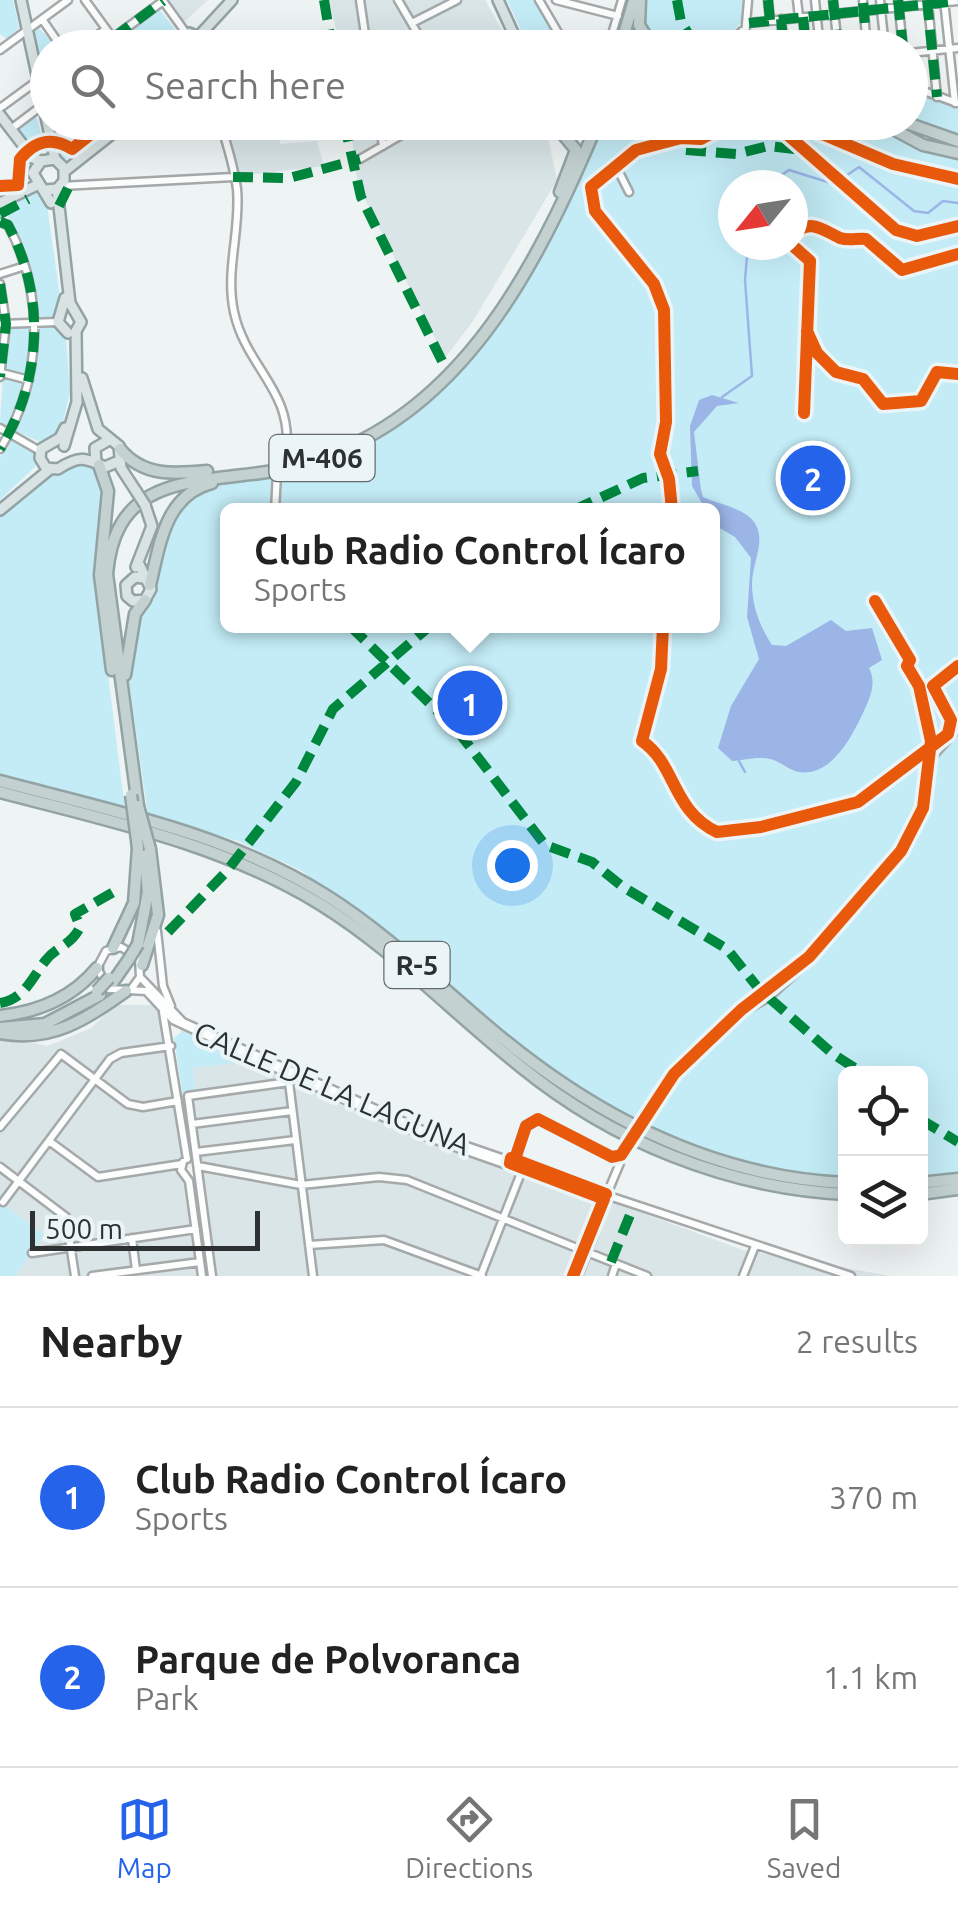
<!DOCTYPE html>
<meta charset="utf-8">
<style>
:root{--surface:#fff;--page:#f2f2f2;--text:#222;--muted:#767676;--line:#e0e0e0;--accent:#2563eb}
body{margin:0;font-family:Ubuntu,sans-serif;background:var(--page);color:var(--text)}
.controls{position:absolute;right:30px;bottom:30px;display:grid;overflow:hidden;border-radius:15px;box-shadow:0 10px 40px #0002}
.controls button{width:90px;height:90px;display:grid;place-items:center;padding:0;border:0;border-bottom:2px solid var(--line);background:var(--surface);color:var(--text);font:50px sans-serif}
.compass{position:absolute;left:718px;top:170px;width:90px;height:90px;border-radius:50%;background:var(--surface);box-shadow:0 10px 40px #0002;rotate:240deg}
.scale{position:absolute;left:30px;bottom:25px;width:230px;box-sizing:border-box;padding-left:10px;border:5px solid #2d3132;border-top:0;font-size:28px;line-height:35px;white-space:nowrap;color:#2d3132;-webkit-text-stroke:8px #ebf5f7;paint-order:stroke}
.you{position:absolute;left:512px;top:865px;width:35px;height:35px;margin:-25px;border:8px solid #fff;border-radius:50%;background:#1a73e8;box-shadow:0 0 0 15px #1a73e833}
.badge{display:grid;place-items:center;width:65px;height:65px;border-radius:50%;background:var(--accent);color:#fff;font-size:32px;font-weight:700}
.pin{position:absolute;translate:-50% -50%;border:5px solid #fff;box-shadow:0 2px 10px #0006}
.popup{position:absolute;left:220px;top:503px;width:500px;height:130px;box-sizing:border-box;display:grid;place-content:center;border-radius:15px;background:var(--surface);filter:drop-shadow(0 2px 8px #0005);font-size:32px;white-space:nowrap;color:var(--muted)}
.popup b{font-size:38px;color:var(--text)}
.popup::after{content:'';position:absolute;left:50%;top:100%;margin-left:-20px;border:20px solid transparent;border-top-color:var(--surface)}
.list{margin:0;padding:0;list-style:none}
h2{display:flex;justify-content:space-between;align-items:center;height:130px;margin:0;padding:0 40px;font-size:42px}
h2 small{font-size:32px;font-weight:400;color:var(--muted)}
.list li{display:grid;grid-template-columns:65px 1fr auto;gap:30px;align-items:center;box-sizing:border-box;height:180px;padding:0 40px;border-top:2px solid var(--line)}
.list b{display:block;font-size:38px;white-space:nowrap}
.list p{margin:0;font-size:32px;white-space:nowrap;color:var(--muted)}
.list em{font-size:32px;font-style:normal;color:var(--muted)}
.icon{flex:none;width:55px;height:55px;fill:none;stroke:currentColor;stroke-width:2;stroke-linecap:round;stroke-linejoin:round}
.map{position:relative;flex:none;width:958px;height:1276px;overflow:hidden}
.search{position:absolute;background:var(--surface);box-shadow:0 10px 40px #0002;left:30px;right:30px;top:30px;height:110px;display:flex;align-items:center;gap:25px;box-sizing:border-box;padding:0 35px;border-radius:55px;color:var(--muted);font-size:38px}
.sheet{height:490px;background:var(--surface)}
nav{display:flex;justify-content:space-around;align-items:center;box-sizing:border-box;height:140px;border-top:2px solid var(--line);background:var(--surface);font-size:28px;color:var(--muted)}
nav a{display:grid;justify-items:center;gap:5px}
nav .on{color:var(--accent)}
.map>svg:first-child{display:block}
</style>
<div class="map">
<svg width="958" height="1276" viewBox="0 0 958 1276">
<rect width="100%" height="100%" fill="#eef3f4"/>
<path fill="#d9e5e7" d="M167,0H208L183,23Z
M329,0H485L512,47H340Z
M222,123H278L280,144L317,141L324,166L238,176Z
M350,123H545L557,180L473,321L445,358L358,186Z
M115,1005H156L161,1013L182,1155L178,1171L186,1181L197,1276H0V1036L48,1046L91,1028Z
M180,1030L254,1057L415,1136L528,1171L743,1250L891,1276H202Z"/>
<path fill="#c3ecf6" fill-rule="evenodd" d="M0,0H13L19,28L7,39L0,34Z
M507,0H534L562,47H529Z
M646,0H742L741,22L720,47C681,47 632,58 646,0Z
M158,8L175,29L163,47H126L121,36Z
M38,27L57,47L48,48L47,67L43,70L33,33Z
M910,89L958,108V138L911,121Z
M36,116L43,140L29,147L19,129Z
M102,123H119C103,136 81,161 59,159L54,142L69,147Z
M602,123H682L703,134L724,123H875L929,154L958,159V1174L921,1179L920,1074H846L845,1179L776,1171L680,1144L633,1123L530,1054L302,871L238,841L148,815L127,669L166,528L197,489L310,466L388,431L430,400L482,342ZM733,185H793V245H733ZM228,510H712V626H228Z
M24,156L31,167L29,179L0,196V184L18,174Z
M31,190L46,198L61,304L52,318H39L26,253L7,215L0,218V208Z
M32,327L27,375L5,370L9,328Z
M39,327H54L66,338L70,392L62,427L56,436L40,442L16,431L34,380Z
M3,377L26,382L9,427L0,422Z
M12,439L34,450L36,466L0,500V457Z
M76,461L93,467L105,502L103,634L125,810L0,777V515L48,476Z
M183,1031L235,1060L251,1061L193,1068L195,1090L188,1096L186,1118L174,1038Z
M0,1202L44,1234L16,1276H0Z"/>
<path fill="#9cb5e7" d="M712,395L739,403L717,406L694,432L701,490L703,497C718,504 735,506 748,516C771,534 752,560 752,584C752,606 760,627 772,645L786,646L831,620L846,631L872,628L882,660L869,668C877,683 870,698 863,713C851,738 831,777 799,772C788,770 780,761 770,759C756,756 746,760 732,761L718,748L731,706L759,659L747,617L751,558L735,537L718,527L712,510H706L692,486L690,426L699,400Z"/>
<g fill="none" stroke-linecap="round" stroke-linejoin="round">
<path stroke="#9cb5e7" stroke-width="2.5" d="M767,185L789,170L834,184L859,167L914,211L928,213L943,201L958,203
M722,397L752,376L745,280L748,245
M739,761L745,772"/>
<g stroke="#a5a9aa" stroke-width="11">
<path id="minor" d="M85,0L120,48
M360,0L367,48
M398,0L426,48
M539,0L567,48
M556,0L618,16
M768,0L770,20
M797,0L799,17
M815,0L820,48
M833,0L838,48
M863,0L867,48
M880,0L885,48
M898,0L903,48
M944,0L955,103
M163,1L186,33
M928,4L937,97
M803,17L806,48
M42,19L62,48
M781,19L784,48
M412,23L457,0
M749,23L958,1
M113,38L163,1
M81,48L106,29
M608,48L622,0
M725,48L742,31
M744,48L748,0
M0,50L68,0
M910,53L958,48
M910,86L957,103
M0,108L48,73
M220,122C227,144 234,167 237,189C241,230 225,270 234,312C246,368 294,391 286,452
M379,122L383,146
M11,129L48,101
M661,143L672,122
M360,159L424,122
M61,186L233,177
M629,192L618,170L636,150L697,130
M0,222L8,225C46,296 42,381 0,449
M0,274L25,266
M0,284L6,324L0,377
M0,324L58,322
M2,373L29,380
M0,428L40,451
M275,510L277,474
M157,931L163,986L171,1006
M141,978L183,1022L429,1133L606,1194
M132,988L140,977L139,958L121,947L106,951L97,968L109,989L146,991L173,1020L293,1076L427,1137L604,1199L573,1276
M163,1012L187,1159
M289,1082L313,1276
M647,1113L688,1063L743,1012L769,997L810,960L904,851L925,811L932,757L958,728
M192,1124L292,1111
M0,1127L61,1054L128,1104L143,1107L178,1101
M49,1141L98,1177L182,1164
M196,1152L295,1140
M517,1160L528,1129L538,1122L613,1159L625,1154
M183,1162L181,1170L189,1181L202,1276
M198,1166L301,1185L379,1177L407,1180L647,1276
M0,1167L66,1217L75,1276
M607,1194L620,1163
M609,1196L851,1276
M3,1202L110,1059L121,1053L171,1046
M132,1238L136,1270
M309,1245L384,1240L482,1276
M32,1253L196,1229
M481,1275L521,1173L527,1168
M92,1276L200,1262
M212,1276L188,1096L289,1082L294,1075
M578,1276L594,1235
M612,1276L616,1264
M743,1276L755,1246"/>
</g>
<g stroke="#93a3a4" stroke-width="14">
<path id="major" d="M21,0L55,159
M498,0L520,48
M198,37L232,0
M183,48L181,39L189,33L198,37L196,48
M0,115L33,158L41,161
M65,171L127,122
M57,189L70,303L81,322L76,331L77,402L64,446
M46,190L57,189L64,181V168L55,159L41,161L33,173L51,203
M0,203L37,185
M65,298L58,322L68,333
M82,378L98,429L119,446L121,468L136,491
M65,428L60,438L41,449L40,458L46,468L58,469C78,456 84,457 105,467L119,461
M96,462L95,448L109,440
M0,510L50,469
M138,562L151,589L145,600L133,601L127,596L126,585L135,577L143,578
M136,567L152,526L145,505"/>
</g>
<g stroke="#93a3a4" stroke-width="15">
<path id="highway" d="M640,0L639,25L653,48
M620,48L634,0
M553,122L576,150L560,192
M685,122L703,131L721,122
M880,122L923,145L958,153
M904,122L958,141
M564,131H577L589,122
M120,449C143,477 175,474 207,471
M99,465L108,491L100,575L112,670
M150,585C160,544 165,495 212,483
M125,675L135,614L145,600
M0,781C112,811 227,833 327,896C389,935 441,988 497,1034C598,1118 713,1177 846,1183
M0,792C110,821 222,844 320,904C393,949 453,1013 520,1066C612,1141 726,1188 846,1194
M138,806L107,574C115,479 186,483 260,473C292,469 324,459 354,444C480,384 546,245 598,122
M138,944L148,892L144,849
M113,948L134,903L138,848
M142,965L158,915L150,849
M113,982L129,959
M0,1016C38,1012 73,997 97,968
M0,1028L45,1024L100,995
M0,1033C52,1043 86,1019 126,991
M920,1183L958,1179
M920,1194L958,1189"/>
</g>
<use href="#minor" stroke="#fcfdfd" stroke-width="6"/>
<use href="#major" stroke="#dae3e3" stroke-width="9"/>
<use href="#highway" stroke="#c3d1d1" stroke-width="10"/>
<g stroke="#a5a9aa" stroke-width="11" stroke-linecap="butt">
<path id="minor-bridge" d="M625,1154L647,1113"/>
</g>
<g stroke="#93a3a4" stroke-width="14" stroke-linecap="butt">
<path id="major-bridge" d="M136,491L145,505"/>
</g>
<g stroke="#93a3a4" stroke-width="15" stroke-linecap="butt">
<path id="highway-bridge" d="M131,795L138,848
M138,806L150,849
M129,959L138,944
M97,991L109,978"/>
</g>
<use href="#minor-bridge" stroke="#fcfdfd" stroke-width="6"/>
<use href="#major-bridge" stroke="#dae3e3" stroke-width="9"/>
<use href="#highway-bridge" stroke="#c3d1d1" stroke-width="10"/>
<path stroke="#00873e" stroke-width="10" stroke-dasharray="20 10" stroke-linecap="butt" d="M324,0L332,48
M677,0L681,22L694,43
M768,0L770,20
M833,0L838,48
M898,0L903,48
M927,0L937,97
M863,3L867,48
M803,17L806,48
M781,19L784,48
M749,23L958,1
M113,38L163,1
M344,122L361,197L442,361
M686,150L736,154L768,146L803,150
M233,177L289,178L360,159
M59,206L68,188
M0,214L28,199
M0,222L8,225C46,296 42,381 0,449
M0,284L6,324L0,377
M574,510L643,478L698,471
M350,626L457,730L545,845L592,862L623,887L727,949L759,989L833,1054L864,1074
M168,932L226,872L296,782L333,709L430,626
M0,1003C25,999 32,977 46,960C56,947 72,945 80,927L75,914L117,890
M920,1119L958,1142
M611,1262L632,1210"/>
<g stroke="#ebf5f7" stroke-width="19">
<path id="cycleway" d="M773,122L896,230L917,236L958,226
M794,122L893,164L958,179
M0,186L18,185L20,159C35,141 51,136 72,149L106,122
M793,234C810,218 823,230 840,238C849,241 857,238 866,239L902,270L958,254
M792,245L810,261L804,413
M807,331L817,353L836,372L863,379L883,404L921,401L937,372L958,374
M672,510L669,479L660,454L666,422L664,310L654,284L595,211L591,187L636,150L681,138L701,139L733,122
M663,626L661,669L642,741C676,764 672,811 717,832L761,827L858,802L948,734L951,720L933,686L958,666
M515,1159L526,1126L538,1119L612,1157L621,1155L674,1074L741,1010L809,957L901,851L923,808L931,741L919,686L907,666L910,660L875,601
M573,1276L604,1199L510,1163L511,1158L606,1194"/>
</g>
<use href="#cycleway" stroke="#e8590c" stroke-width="12"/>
</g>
<g text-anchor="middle" stroke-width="8" stroke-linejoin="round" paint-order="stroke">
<g fill="#ebf5f7" stroke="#666c6d" stroke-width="2.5">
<rect x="269.5" y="435" width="105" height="46" rx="8"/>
<rect x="384.5" y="942" width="65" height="46" rx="8"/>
</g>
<g font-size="28" font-weight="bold" fill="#2d3132">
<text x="322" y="468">M-406</text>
<text x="417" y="975">R-5</text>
</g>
<g font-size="30" fill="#2d3132" stroke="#ebf5f7">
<text transform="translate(332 1089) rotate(23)" y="10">CALLE DE LA LAGUNA</text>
</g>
</g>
</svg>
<div class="controls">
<button><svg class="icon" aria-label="locate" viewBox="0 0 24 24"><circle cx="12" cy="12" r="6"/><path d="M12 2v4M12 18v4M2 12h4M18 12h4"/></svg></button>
<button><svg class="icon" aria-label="layers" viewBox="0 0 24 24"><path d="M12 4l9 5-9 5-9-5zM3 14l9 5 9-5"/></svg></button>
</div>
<svg class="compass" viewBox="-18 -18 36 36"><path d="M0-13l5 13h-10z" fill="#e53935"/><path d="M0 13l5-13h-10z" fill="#767676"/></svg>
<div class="scale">500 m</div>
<div class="you"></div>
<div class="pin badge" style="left:470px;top:703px">1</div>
<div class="popup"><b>Club Radio Control Ícaro</b>Sports</div>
<div class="pin badge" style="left:813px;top:478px">2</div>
<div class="search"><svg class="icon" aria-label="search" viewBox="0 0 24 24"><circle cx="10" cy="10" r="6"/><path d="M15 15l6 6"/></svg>Search here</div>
</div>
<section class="sheet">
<h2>Nearby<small>2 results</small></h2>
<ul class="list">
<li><span class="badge">1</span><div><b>Club Radio Control Ícaro</b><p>Sports</p></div><em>370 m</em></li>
<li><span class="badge">2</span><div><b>Parque de Polvoranca</b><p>Park</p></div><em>1.1 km</em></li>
</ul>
</section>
<nav>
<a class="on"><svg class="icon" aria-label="map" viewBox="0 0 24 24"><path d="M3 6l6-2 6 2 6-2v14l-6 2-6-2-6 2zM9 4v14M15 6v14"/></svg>Map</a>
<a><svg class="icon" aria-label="directions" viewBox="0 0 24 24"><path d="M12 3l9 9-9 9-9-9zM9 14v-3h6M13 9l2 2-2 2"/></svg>Directions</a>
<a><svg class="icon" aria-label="saved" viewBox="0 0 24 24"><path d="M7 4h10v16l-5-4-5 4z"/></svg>Saved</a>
</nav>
